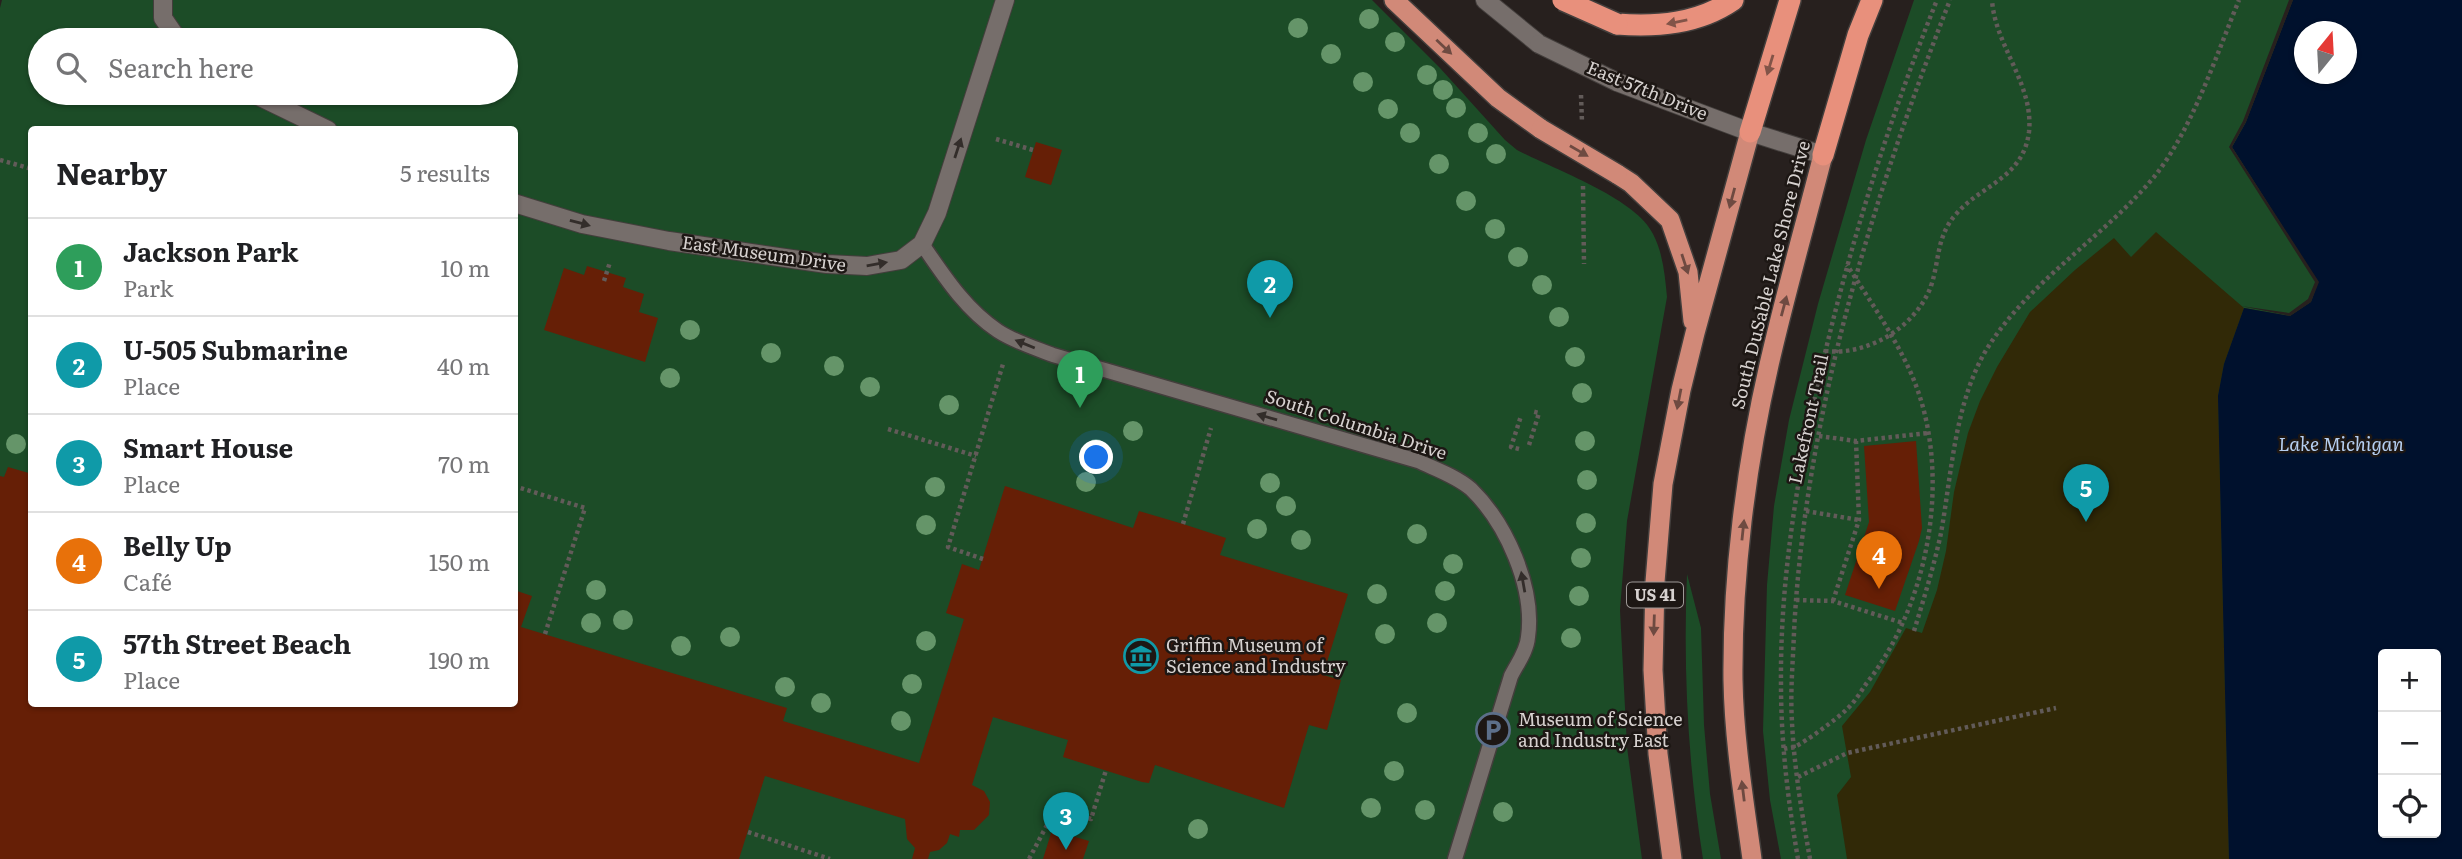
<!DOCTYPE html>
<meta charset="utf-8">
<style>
:root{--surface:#fff;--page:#f6f6f6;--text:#202124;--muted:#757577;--line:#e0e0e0;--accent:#1a73e8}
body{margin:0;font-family:Literata,serif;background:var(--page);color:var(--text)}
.controls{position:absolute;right:21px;bottom:21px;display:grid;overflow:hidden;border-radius:7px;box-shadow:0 2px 5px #0004}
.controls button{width:63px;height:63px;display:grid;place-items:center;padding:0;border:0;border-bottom:2px solid var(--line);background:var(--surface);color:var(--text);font:35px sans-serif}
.compass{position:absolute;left:2294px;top:21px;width:63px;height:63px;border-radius:50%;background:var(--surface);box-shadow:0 2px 5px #0004;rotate:18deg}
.you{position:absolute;left:1097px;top:458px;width:24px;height:24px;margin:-18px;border:5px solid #fff;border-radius:50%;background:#1a73e8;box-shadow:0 0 0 10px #1a73e833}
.badge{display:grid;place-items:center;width:46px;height:46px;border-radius:50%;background:var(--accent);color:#fff;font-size:23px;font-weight:700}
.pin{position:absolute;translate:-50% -58px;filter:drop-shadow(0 2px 4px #0008)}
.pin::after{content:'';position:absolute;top:37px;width:24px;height:21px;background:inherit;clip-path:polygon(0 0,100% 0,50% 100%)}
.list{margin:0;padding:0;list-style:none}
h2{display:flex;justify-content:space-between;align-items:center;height:91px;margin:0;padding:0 28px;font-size:30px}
h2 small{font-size:23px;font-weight:400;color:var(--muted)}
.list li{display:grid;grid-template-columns:46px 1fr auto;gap:21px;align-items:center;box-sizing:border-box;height:98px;padding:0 28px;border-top:2px solid var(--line)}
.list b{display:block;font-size:26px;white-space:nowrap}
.list p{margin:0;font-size:23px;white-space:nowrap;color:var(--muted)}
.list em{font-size:23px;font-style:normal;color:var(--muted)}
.icon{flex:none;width:38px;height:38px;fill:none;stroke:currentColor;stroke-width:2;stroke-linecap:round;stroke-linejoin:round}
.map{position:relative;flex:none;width:2462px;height:859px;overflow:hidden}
.search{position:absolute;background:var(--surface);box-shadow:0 2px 5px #0004;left:28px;top:28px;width:490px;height:77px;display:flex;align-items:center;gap:18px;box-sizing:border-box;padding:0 24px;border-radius:38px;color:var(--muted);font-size:26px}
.panel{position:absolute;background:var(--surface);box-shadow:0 2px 5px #0004;left:28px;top:126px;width:490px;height:581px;border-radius:7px}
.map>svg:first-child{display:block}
</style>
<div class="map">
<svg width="2462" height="859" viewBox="0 0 2462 859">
<rect width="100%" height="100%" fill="#27201e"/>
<path fill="#1c4c27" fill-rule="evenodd" d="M2,0H1372L1440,68L1505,140L1517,150C1553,169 1636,198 1653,234C1663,253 1665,276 1667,297L1627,521L1620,610L1627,747L1642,859H0V8ZM40,40H506V93H40ZM32,130H514V704H32Z
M1914,0H2293L2246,122L2319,282L2311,302L2290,316L2244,308L2224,364L2218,396L2229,859H1781L1770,800L1763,731L1767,585L1774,506L1789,420L1818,304L1866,140Z
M1687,574L1701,628L1704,725L1710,794L1721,859H1703C1688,764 1683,670 1687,574Z"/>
<path fill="#312907" d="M2156,232L2244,308L2224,364L2218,396L2229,859H1847L1837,795L1851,777L1842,726L1870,692L1906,628L1922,633L1937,590L1946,551L1954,492L1968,433L1980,401L1997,367L2030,312L2075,270L2114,238L2131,257Z"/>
<path fill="#00112d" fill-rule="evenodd" d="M2293,0H2462V859H2229L2218,396L2224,364L2244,308L2290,316L2311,302L2318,282L2232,147L2246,122ZM2304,32H2346V74H2304ZM2383,654H2436V833H2383Z"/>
<path fill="#27201e" d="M2289,0H2293L2246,122L2232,147L2319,282L2311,302L2290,316L2241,306L2289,313L2308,299L2315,282L2229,147L2243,121Z"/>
<path fill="#661f06" d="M1036,142L1062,150L1051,185L1025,177Z
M587,266L626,278L623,287L644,294L639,312L658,318L645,362L544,330L564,268L584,275Z
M1916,441L1922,528L1919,541L1895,611L1845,595L1869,522L1864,446Z
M8,467L32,474V704H514V590L532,596L521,627L787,708L783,721L919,763L964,619L946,613L962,564L979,570L1005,486L1133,528L1139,511L1183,524L1226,538L1220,555L1348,594L1323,675L1341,680L1327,730L1309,725L1284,808L1155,765L1149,783L1142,782L1063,757L1068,740L993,717L972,785L984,791L990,802L989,815L974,830H960L959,837L950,834L947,843L939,850L930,852L928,859H912L915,848L907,839L905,819L765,776L739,859H0V476L4,477Z
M1052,830L1089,841L1083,859H1043Z"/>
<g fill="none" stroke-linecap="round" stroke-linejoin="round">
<g stroke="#433e3c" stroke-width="17">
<path id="service" d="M922,244C944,276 965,309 998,331C1015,342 1035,348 1053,355L1418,461C1435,469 1456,476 1471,489C1506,523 1535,587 1528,637C1527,651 1517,664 1511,676L1455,859"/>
</g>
<g stroke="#433e3c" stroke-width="20">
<path id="minor" d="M163,0V18L178,40
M252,93L328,130
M514,203L582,224L669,241L827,264L867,266L901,260L922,244L937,213L1005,0"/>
</g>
<g stroke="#433e3c" stroke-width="20">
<path id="secondary" d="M1485,0L1539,44
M1617,82L1750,132L1823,155"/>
</g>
<g stroke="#433e3c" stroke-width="22">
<path id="trunk" d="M1394,0L1498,98L1541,129
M1617,174L1631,183L1670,220L1688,272L1693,321
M1672,859L1658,754L1653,670L1655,582L1663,484L1681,390L1695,333L1750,132
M1752,859C1744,800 1734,740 1733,680C1732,577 1746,465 1769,365C1785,295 1805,225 1823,155"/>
</g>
<g stroke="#433e3c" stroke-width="24">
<path id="motorway" d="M1617,24C1657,27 1698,24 1733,0
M1750,132L1790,0
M1823,155L1858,35L1872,0"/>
</g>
<path stroke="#625b59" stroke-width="4.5" stroke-dasharray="3.5 3.5" stroke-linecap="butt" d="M1581,95L1582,122
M996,139L1033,150
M0,160L32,169
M1583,186L1584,264
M604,281L610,262
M1825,351C1868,356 1916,327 1931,286C1940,259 1936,236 1957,213C1983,184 2023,178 2029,132C2034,84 1995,46 1992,0
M888,429L976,456
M1819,436L1856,441L1928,433
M1529,445L1539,413L1531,411
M1519,449L1511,447L1521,416
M514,486L585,508L545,634
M1806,511L1859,520
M1183,524L1211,428
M983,559L948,547L1003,364
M1796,600L1833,601L1903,623
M1833,601L1859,520L1856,441
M1914,631C1924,598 1934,566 1941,533C1952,472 1955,397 1990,344C2033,278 2104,237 2154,177C2192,130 2216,56 2239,0
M1784,749C1787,748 1791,748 1794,747C1804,743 1838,718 1846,710C1854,703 1860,693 1866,684C1931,602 1954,468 1910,371C1893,334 1869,299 1847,265
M1798,777L1847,753L2056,708
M748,832L830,859
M1029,859L1056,808L1091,819L1106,770
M1798,859C1788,801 1781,743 1781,685C1780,591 1794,498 1813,406C1843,267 1884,132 1937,0
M1810,859C1802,814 1794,767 1792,722C1790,692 1793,662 1794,632C1805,416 1872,200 1950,0"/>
<use href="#service" stroke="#766e6b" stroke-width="14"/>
<use href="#minor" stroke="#766e6b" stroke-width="18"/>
<use href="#secondary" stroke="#766e6b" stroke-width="18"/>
<use href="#trunk" stroke="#d18978" stroke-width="19"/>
<use href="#motorway" stroke="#e8907c" stroke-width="21"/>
<g stroke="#433e3c" stroke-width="20" stroke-linecap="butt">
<path id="secondary-bridge" d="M1539,44L1617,82"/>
</g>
<g stroke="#433e3c" stroke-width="22" stroke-linecap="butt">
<path id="trunk-bridge" d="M1541,129L1617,174"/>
</g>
<g stroke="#433e3c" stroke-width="24" stroke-linecap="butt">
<path id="motorway-bridge" d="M1563,0L1617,24"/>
</g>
<use href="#secondary-bridge" stroke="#766e6b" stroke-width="18"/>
<use href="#trunk-bridge" stroke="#d18978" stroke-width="19"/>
<use href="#motorway-bridge" stroke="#e8907c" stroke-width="21"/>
</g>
<g fill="#659569">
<circle cx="1369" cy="19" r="10"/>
<circle cx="1298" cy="28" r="10"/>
<circle cx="1395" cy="42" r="10"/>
<circle cx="1331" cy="54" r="10"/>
<circle cx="1427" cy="75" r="10"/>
<circle cx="1363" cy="82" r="10"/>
<circle cx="1443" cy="90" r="10"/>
<circle cx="1456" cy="108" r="10"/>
<circle cx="1388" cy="109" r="10"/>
<circle cx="1410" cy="133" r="10"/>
<circle cx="1478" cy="133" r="10"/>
<circle cx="1496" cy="154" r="10"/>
<circle cx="1439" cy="164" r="10"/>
<circle cx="1466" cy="201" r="10"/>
<circle cx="1495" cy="229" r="10"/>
<circle cx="1518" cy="257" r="10"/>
<circle cx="1542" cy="285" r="10"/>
<circle cx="1559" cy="317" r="10"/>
<circle cx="690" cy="330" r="10"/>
<circle cx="771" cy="353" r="10"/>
<circle cx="1575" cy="357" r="10"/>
<circle cx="834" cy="366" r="10"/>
<circle cx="670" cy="378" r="10"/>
<circle cx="870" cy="387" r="10"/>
<circle cx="1582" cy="393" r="10"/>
<circle cx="949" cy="405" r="10"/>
<circle cx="1133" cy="431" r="10"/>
<circle cx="1585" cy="441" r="10"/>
<circle cx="16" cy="444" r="10"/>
<circle cx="1096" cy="449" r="10"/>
<circle cx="1587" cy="480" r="10"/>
<circle cx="1086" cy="482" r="10"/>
<circle cx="1270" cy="483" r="10"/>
<circle cx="935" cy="487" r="10"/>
<circle cx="1286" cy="506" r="10"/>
<circle cx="1586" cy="523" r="10"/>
<circle cx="926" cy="525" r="10"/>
<circle cx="1257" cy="529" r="10"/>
<circle cx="1417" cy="534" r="10"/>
<circle cx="1301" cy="540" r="10"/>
<circle cx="1581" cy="558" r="10"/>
<circle cx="1453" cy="564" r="10"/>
<circle cx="596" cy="590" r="10"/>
<circle cx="1445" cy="591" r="10"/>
<circle cx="1377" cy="594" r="10"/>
<circle cx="1579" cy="596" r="10"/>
<circle cx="623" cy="620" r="10"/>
<circle cx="591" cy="623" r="10"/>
<circle cx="1437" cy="623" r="10"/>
<circle cx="1385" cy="634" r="10"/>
<circle cx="730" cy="637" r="10"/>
<circle cx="1571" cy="638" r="10"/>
<circle cx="926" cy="641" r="10"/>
<circle cx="681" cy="646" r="10"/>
<circle cx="912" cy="684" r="10"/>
<circle cx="785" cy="687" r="10"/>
<circle cx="821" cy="703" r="10"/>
<circle cx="1407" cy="713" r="10"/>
<circle cx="901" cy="721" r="10"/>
<circle cx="1394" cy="771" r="10"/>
<circle cx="1371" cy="808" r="10"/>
<circle cx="1425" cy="810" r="10"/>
<circle cx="1503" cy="812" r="10"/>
<circle cx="1198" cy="829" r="10"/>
</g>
<defs><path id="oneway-solid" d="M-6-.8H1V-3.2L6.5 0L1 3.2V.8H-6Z" transform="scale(1.75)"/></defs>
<g fill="#825448">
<use href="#oneway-solid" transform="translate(1677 22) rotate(169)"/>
<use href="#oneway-solid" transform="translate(1770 65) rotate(107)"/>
</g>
<g fill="#6e4a41">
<use href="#oneway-solid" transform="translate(1444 47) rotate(43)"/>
<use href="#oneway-solid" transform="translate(1579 151) rotate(30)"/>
<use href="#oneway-solid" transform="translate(1732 198) rotate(105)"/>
<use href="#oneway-solid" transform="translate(1685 264) rotate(72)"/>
<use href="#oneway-solid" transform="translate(1784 306) rotate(-75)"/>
<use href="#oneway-solid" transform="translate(1679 399) rotate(101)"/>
<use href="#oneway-solid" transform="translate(1743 530) rotate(-84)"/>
<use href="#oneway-solid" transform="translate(1654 625) rotate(92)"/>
<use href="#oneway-solid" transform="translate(1743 791) rotate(-97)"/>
</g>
<g fill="#332d2a">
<use href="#oneway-solid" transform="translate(958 148) rotate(-72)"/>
<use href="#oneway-solid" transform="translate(580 223) rotate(15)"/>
<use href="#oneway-solid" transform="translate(877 264) rotate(-10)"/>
<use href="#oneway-solid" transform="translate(1025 344) rotate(-158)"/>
<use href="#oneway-solid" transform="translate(1267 417) rotate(-164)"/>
<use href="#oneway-solid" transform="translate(1523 582) rotate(-100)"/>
</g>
<defs>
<g id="museum-ring" transform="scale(1.75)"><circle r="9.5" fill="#1d1714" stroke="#0f9aa8" stroke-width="1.5"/><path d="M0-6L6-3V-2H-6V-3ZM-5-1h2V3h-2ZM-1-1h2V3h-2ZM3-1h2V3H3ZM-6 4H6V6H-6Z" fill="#0f9aa8"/></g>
<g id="parking-ring" transform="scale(1.75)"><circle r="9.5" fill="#1d1714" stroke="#5c6f8a" stroke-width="1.5"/><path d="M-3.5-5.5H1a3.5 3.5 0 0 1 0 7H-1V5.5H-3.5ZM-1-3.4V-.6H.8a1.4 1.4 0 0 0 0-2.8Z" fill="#5c6f8a"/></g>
</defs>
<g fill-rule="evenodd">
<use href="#museum-ring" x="1141" y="656"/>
<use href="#parking-ring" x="1493" y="730"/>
</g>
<g text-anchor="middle" stroke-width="5" stroke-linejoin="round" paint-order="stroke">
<rect fill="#1d1714" stroke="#9e9997" stroke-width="2" x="1627" y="582.5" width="56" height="25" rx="5"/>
<g font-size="16" font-weight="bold" fill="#d6d1cf">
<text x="1655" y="601">US 41</text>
</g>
<g font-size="18" fill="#d6d1cf" stroke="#1d1714">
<text transform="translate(1647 91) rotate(22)" y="6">East 57th Drive</text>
<text transform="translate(764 254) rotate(8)" y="6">East Museum Drive</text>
<text transform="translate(1771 275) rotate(-76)" y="6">South DuSable Lake Shore Drive</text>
<text transform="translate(1809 419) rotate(-78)" y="6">Lakefront Trail</text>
<text transform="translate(1356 425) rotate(18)" y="6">South Columbia Drive</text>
</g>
<g font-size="18" fill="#d6d1cf" stroke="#1d1714" text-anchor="start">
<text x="1166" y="652">Griffin Museum of<tspan x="1166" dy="21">Science and Industry</tspan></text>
<text x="1518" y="726">Museum of Science<tspan x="1518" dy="21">and Industry East</tspan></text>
</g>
<g font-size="19" font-style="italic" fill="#b5cef0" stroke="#1d1714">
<text x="2341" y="451">Lake Michigan</text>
</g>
</g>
</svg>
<div class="controls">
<button>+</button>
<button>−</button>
<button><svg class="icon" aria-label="locate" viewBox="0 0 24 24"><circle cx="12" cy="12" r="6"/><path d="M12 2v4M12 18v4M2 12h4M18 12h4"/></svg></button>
</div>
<svg class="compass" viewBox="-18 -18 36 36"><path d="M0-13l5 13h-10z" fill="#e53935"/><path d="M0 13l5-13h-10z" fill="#757577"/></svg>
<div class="you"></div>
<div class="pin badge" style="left:1080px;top:408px;background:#2e9e5b">1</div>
<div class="pin badge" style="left:1270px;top:318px;background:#0f9aa8">2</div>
<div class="pin badge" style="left:1066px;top:850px;background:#0f9aa8">3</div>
<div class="pin badge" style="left:1879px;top:589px;background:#e8710a">4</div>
<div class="pin badge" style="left:2086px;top:522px;background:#0f9aa8">5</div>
<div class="search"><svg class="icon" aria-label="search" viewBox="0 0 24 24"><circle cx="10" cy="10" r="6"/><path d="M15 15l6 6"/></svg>Search here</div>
<section class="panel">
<h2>Nearby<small>5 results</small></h2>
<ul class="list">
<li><span class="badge" style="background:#2e9e5b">1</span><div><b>Jackson Park</b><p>Park</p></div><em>10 m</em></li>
<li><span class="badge" style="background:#0f9aa8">2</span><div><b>U-505 Submarine</b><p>Place</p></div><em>40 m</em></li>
<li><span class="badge" style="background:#0f9aa8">3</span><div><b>Smart House</b><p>Place</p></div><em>70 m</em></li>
<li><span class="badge" style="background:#e8710a">4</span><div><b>Belly Up</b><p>Café</p></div><em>150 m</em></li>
<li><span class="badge" style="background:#0f9aa8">5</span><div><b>57th Street Beach</b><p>Place</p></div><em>190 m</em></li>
</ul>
</section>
</div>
